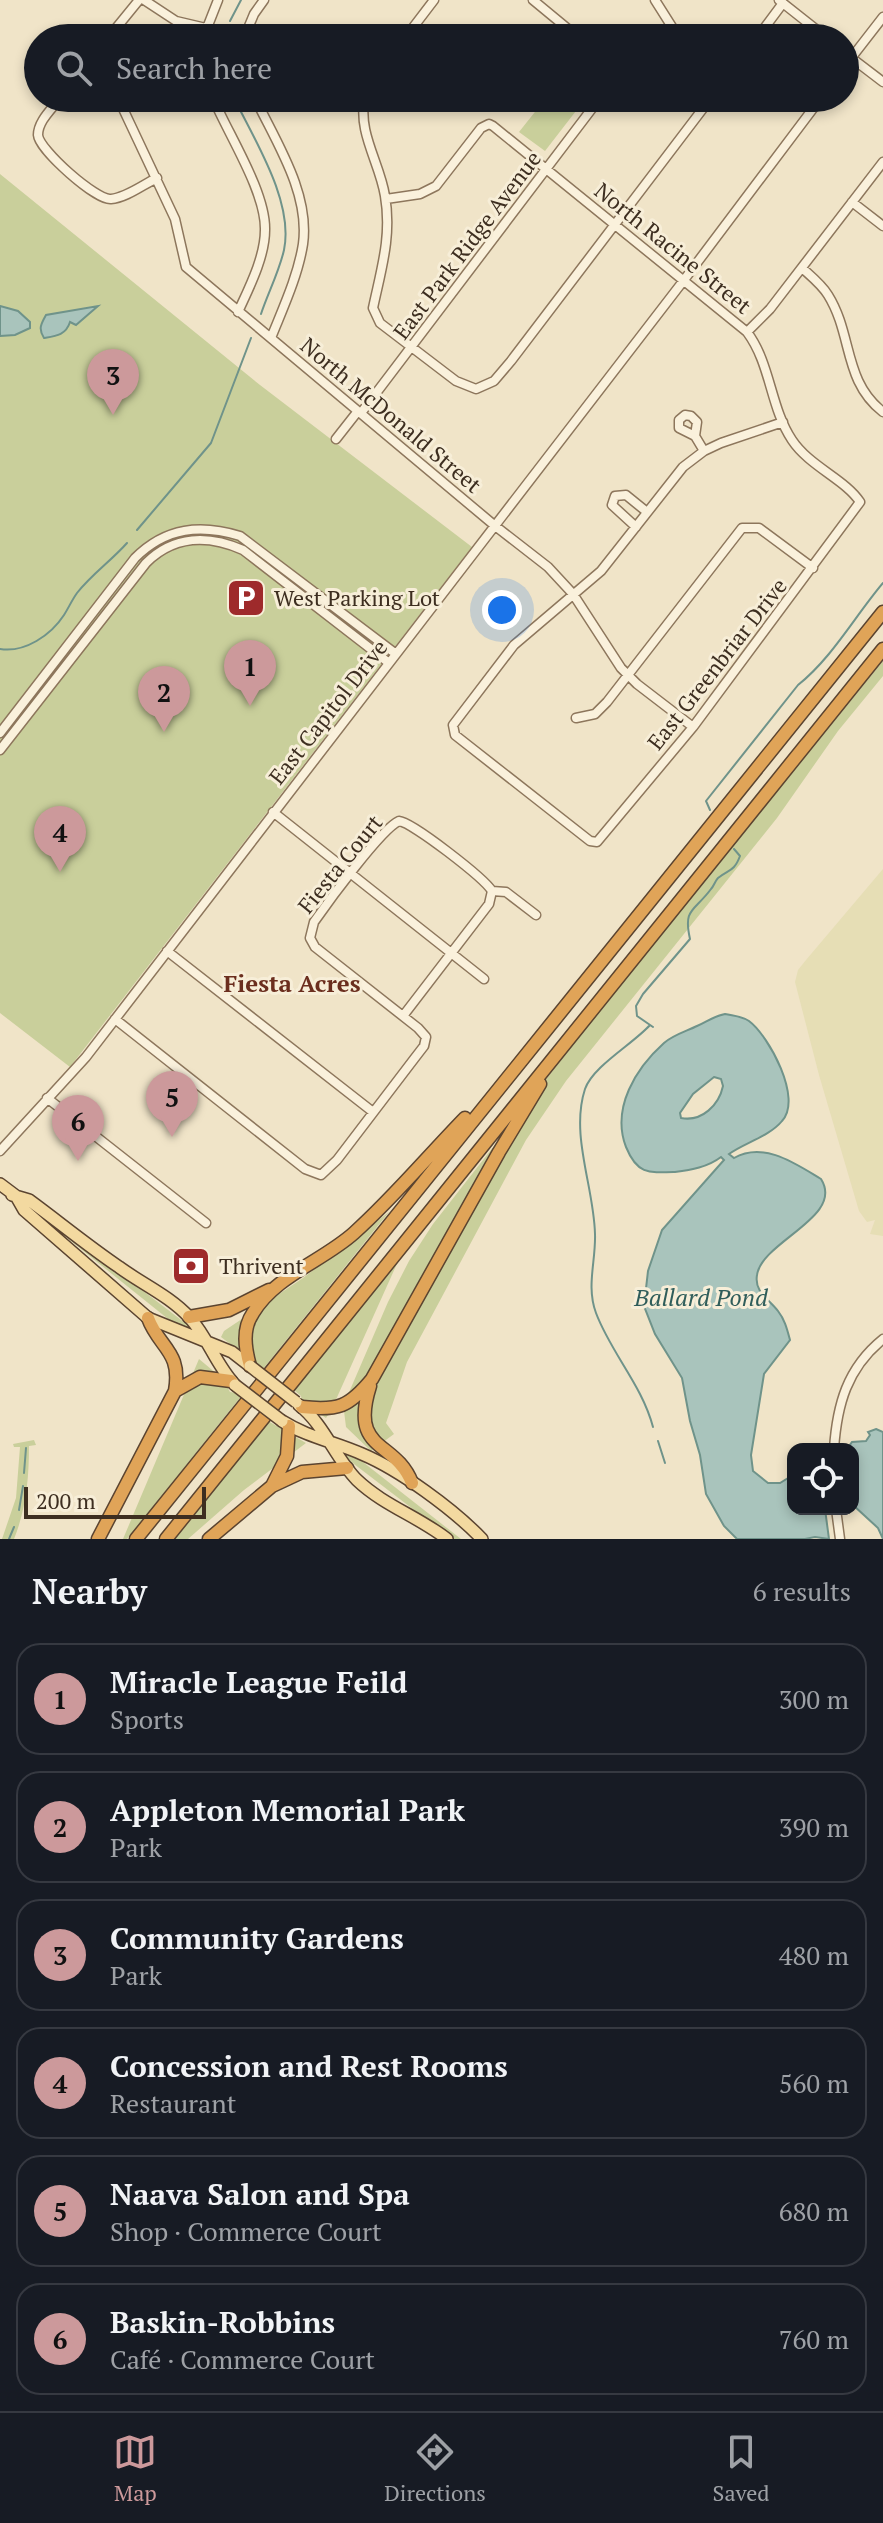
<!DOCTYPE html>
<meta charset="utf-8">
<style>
:root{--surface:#171b24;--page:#20242c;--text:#f1f3f6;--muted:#9ea1a6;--line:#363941;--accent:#cc999b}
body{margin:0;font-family:"PT Serif",serif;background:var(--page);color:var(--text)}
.controls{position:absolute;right:24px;bottom:24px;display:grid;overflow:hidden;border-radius:16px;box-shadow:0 4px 12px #0003}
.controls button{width:72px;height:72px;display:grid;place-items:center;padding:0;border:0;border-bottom:2px solid var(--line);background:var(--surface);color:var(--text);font:40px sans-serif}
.scale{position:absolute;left:24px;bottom:20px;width:182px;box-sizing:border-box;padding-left:8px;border:4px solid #3d2e20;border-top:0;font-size:22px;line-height:28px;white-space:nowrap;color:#3d2e20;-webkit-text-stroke:6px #f7eed8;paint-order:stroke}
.you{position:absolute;left:502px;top:610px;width:28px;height:28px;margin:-20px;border:6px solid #fff;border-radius:50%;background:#1a73e8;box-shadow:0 0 0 12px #1a73e833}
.badge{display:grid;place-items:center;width:52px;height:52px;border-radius:50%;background:var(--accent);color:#111;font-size:26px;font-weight:700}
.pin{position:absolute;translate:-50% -66px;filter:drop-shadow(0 2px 4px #0008)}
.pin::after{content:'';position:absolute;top:42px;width:28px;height:24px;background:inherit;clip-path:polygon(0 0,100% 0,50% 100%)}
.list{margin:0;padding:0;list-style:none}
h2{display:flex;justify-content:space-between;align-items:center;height:104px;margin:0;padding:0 32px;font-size:34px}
h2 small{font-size:26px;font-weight:400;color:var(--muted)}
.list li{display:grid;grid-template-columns:52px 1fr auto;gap:24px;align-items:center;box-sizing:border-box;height:112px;margin:0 16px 16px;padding:0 16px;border:2px solid var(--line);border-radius:24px}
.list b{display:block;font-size:30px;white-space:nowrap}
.list p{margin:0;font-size:26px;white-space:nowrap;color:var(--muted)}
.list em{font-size:26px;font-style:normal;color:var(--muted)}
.icon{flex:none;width:44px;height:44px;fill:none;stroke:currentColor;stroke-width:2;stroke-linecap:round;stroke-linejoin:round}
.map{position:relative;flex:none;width:883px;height:1539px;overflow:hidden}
.search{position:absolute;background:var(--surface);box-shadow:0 4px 12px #0003;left:24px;right:24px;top:24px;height:88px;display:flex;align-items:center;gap:20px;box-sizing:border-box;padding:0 28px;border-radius:44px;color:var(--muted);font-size:30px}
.sheet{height:872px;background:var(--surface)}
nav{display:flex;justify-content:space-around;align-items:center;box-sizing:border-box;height:112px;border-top:2px solid var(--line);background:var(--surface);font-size:22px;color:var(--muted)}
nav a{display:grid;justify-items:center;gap:4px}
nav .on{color:var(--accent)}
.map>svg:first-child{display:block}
</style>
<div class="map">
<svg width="883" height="1539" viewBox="0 0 883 1539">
<rect width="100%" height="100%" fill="#f0e4c8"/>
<path fill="#e6deb5" d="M883,869V1236L870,1234L875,1220L867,1222L859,1211L819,1075L795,982L798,970L806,960Z"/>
<path fill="#c9cf9b" d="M546,98H586L545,151L519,132Z
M0,174L260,385L472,547L70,1067L0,1013Z
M883,661V676L838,731L777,818L566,1081L526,1140L407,1362L386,1423L394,1434L371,1451L346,1427L344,1411L347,1397L388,1302L409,1261L433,1224L604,1005Z
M389,1212L263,1369L221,1337L224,1331L303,1278Z
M48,1218L189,1326L197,1337L198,1343L46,1221Z
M400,1257L334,1404L326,1418L302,1402L301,1396L293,1389Z
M199,1359L223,1379L230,1392L243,1394L127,1539H123Z
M268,1421L306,1443L244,1490L188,1539H174Z
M326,1433L461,1539H452L337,1451Z
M34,1440L36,1445L29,1446C29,1479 26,1509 14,1539H2L16,1498L20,1447H14L13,1444Z"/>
<path fill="#a9c4bc" stroke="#6f938a" stroke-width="2" fill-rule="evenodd" d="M0,306L18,311L30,322V328L15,335L0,336Z
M98,306L76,325L70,322C66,335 56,336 44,338C38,329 41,324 46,315Z
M725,1014C734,1016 742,1016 749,1021C769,1036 803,1099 782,1121C770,1136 744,1143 729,1154L734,1158C764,1141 796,1164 821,1179C845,1217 762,1241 757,1275C754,1292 769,1299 778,1311C785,1320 787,1329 790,1340L764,1374L751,1455L753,1471L768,1483H780L793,1475V1509H825L829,1539L815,1537L805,1539H737L724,1526L706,1494L700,1455L690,1421L682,1378L655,1334L644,1306L648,1271L662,1230L724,1160L721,1157C708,1167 691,1170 675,1172C648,1173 637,1174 626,1147C611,1108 636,1068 664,1043C673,1035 687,1031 697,1026C708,1021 714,1016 725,1014ZM714,1077L721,1079L723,1086C719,1105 702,1122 681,1118L680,1113L693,1094Z
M876,1429L883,1432V1539L878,1528L853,1505V1449H847L852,1442L866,1441L870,1435L868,1432Z"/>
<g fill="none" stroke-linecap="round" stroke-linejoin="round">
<path stroke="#6f938a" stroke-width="2" d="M230,21L241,0
M234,98C255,141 294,202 284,250C279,272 268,293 261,314
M137,530L211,443L251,338
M0,649C25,653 51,635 64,615C69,607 72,600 77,593C92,574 111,561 127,543
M710,810L706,801L798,685C832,658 855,616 883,583
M650,1025C633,1044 593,1066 585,1089C570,1135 594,1187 595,1234C596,1261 586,1286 596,1313C611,1353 642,1385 653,1427
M653,1027L637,1016L636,1006L643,994L690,939C683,908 694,912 711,889C714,886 715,881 718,878C729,869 734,872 740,856L734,849
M658,1441L665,1463
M24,1473L26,1448
M19,1510L23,1486
M9,1539L14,1527"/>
<g stroke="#8d765c" stroke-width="11">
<path id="minor" d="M144,0L176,21L244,37
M533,0L579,38
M655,0L679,38
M779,0L827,38
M108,38L139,0
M206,38L207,28L218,0
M244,38L254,14L264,0
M405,38L434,0
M757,38L783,3
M845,53L883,82
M845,66L883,17
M60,98C52,109 38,121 38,135C39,150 97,201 111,199C126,198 144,184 157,178
M118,98L175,219L186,267L494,525L548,567L573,594L621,668L637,684L693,727
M213,98C228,134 266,192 265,230C265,257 249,288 238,312
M255,98C276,142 310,193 303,244C298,276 283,308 271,338
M365,98C357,132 380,163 385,196C392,236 381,270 373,308L380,323L456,381L476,389L494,381L511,361L711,98
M386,199L420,194L436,186L481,128L489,124L493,126L747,332C771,364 770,407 792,440C809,466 846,480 860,502L693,727L597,842L590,841L455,735L453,725L514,645L601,571L683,467L704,451L721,443L783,422
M852,202L883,226
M802,268C812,277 822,285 828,295C853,335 843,381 883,412
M747,332L770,309L883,162
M361,413L600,98
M695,436L697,422L691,416L685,415L679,420V428L695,436L704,451
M336,439L358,411
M636,527L612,505L615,496L626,495L647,512
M576,718L595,714L607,702L742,528H759L813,568
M0,733L135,558C166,527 201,524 240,536L396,654
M0,750L146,563C174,535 209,535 243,550L389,663
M273,812L484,979
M492,891L506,892L536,915
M167,951L373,1112
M403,1016L489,904L492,891
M115,1019L305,1169L321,1175L337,1160L414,1059L424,1046L426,1037L418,1028L315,947L310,938L314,922C328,902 381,829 399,821C412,822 484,878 492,891
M47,1098L206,1223
M0,1151L86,1057L684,280L821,98
M834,1449C837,1405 847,1368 883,1339
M836,1509L840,1539"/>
</g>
<g stroke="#5b4430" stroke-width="14">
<path id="major" d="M0,1184L16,1196L24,1210L148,1318L232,1352L250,1366
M12,1195L29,1200C59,1222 88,1246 119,1267C142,1284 170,1296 190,1318C208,1338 216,1365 235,1385
M299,1405C324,1424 335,1458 357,1480C383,1505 419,1517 447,1539
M282,1421C307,1437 335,1442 362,1454C400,1470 453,1509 482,1539"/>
</g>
<g stroke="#5b4430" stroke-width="15">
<path id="highway" d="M189,1317L229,1310L269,1290
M250,1366C245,1348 242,1329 253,1313C275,1276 323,1261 354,1233C393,1198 428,1156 465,1118
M370,1386C349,1453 395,1439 412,1483
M175,1391L200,1377L231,1381
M302,1407C338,1411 349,1407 372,1379L499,1152L540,1084
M272,1486L302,1472L347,1468
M98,1539L175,1391C182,1351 159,1348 148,1318
M136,1539L883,612
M166,1539L883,649
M209,1539L272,1486L287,1456L289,1426"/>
</g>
<use href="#minor" stroke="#faf1dc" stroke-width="8"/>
<use href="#major" stroke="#f3d9a0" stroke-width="11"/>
<use href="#highway" stroke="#e0a458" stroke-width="12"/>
<g stroke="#5b4430" stroke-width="14" stroke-linecap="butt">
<path id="major-bridge" d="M250,1366L296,1402
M235,1385L282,1421"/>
</g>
<use href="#major-bridge" stroke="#f3d9a0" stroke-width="11"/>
</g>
<defs>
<g id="parking-square" transform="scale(2)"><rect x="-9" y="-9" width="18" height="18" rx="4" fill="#9e2a2b" stroke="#f7eed8"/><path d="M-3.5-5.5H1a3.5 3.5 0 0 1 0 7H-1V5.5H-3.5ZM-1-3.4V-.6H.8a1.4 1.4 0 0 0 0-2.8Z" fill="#fff"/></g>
<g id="bank-square" transform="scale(2)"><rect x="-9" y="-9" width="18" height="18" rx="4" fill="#9e2a2b" stroke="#f7eed8"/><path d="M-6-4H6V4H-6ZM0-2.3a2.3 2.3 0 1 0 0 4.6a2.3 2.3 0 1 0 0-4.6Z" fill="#fff"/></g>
</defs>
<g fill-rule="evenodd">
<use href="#parking-square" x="246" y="598"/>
<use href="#bank-square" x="191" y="1266"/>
</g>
<g text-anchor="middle" stroke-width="6" stroke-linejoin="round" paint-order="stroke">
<g font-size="22" fill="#3d2e20" stroke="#f7eed8">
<text transform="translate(467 245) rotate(-53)" y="8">East Park Ridge Avenue</text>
<text transform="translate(673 248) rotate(39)" y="8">North Racine Street</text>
<text transform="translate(391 415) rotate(40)" y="8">North McDonald Street</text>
<text transform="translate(717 664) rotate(-52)" y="8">East Greenbriar Drive</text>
<text transform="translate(328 712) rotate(-52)" y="8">East Capitol Drive</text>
<text transform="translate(340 864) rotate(-51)" y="8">Fiesta Court</text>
</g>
<g font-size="22" fill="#3d2e20" stroke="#f7eed8" text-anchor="start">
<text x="274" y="606">West Parking Lot</text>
<text x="219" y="1274">Thrivent</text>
</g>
<g font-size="24" font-weight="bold" fill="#6b2e1e" stroke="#f7eed8">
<text x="292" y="992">Fiesta Acres</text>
</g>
<g font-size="24" font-style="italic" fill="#2f5d5a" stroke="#f7eed8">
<text x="701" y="1306">Ballard Pond</text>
</g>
</g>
</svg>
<div class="controls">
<button><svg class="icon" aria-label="locate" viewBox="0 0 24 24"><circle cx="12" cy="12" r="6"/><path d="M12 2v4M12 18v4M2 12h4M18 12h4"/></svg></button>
</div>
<div class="scale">200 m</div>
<div class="you"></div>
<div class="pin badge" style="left:250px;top:706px">1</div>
<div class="pin badge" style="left:164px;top:732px">2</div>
<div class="pin badge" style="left:113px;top:415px">3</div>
<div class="pin badge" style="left:60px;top:872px">4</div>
<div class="pin badge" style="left:172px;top:1137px">5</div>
<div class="pin badge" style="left:78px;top:1161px">6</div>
<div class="search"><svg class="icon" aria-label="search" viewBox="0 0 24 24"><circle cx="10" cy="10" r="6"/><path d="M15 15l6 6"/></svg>Search here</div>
</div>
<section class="sheet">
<h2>Nearby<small>6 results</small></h2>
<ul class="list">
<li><span class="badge">1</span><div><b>Miracle League Feild</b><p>Sports</p></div><em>300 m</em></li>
<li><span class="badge">2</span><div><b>Appleton Memorial Park</b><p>Park</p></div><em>390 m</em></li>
<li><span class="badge">3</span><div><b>Community Gardens</b><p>Park</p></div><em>480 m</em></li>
<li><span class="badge">4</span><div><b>Concession and Rest Rooms</b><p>Restaurant</p></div><em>560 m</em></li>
<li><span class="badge">5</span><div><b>Naava Salon and Spa</b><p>Shop · Commerce Court</p></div><em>680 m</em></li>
<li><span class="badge">6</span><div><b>Baskin-Robbins</b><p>Café · Commerce Court</p></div><em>760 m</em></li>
</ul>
</section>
<nav>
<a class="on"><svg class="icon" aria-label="map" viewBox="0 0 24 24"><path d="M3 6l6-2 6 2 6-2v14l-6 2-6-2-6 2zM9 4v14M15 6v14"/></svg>Map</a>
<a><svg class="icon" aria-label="directions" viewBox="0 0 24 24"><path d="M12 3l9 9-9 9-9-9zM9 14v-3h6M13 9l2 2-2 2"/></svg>Directions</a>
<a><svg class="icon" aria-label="saved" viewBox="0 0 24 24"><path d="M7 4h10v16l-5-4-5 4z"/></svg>Saved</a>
</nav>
